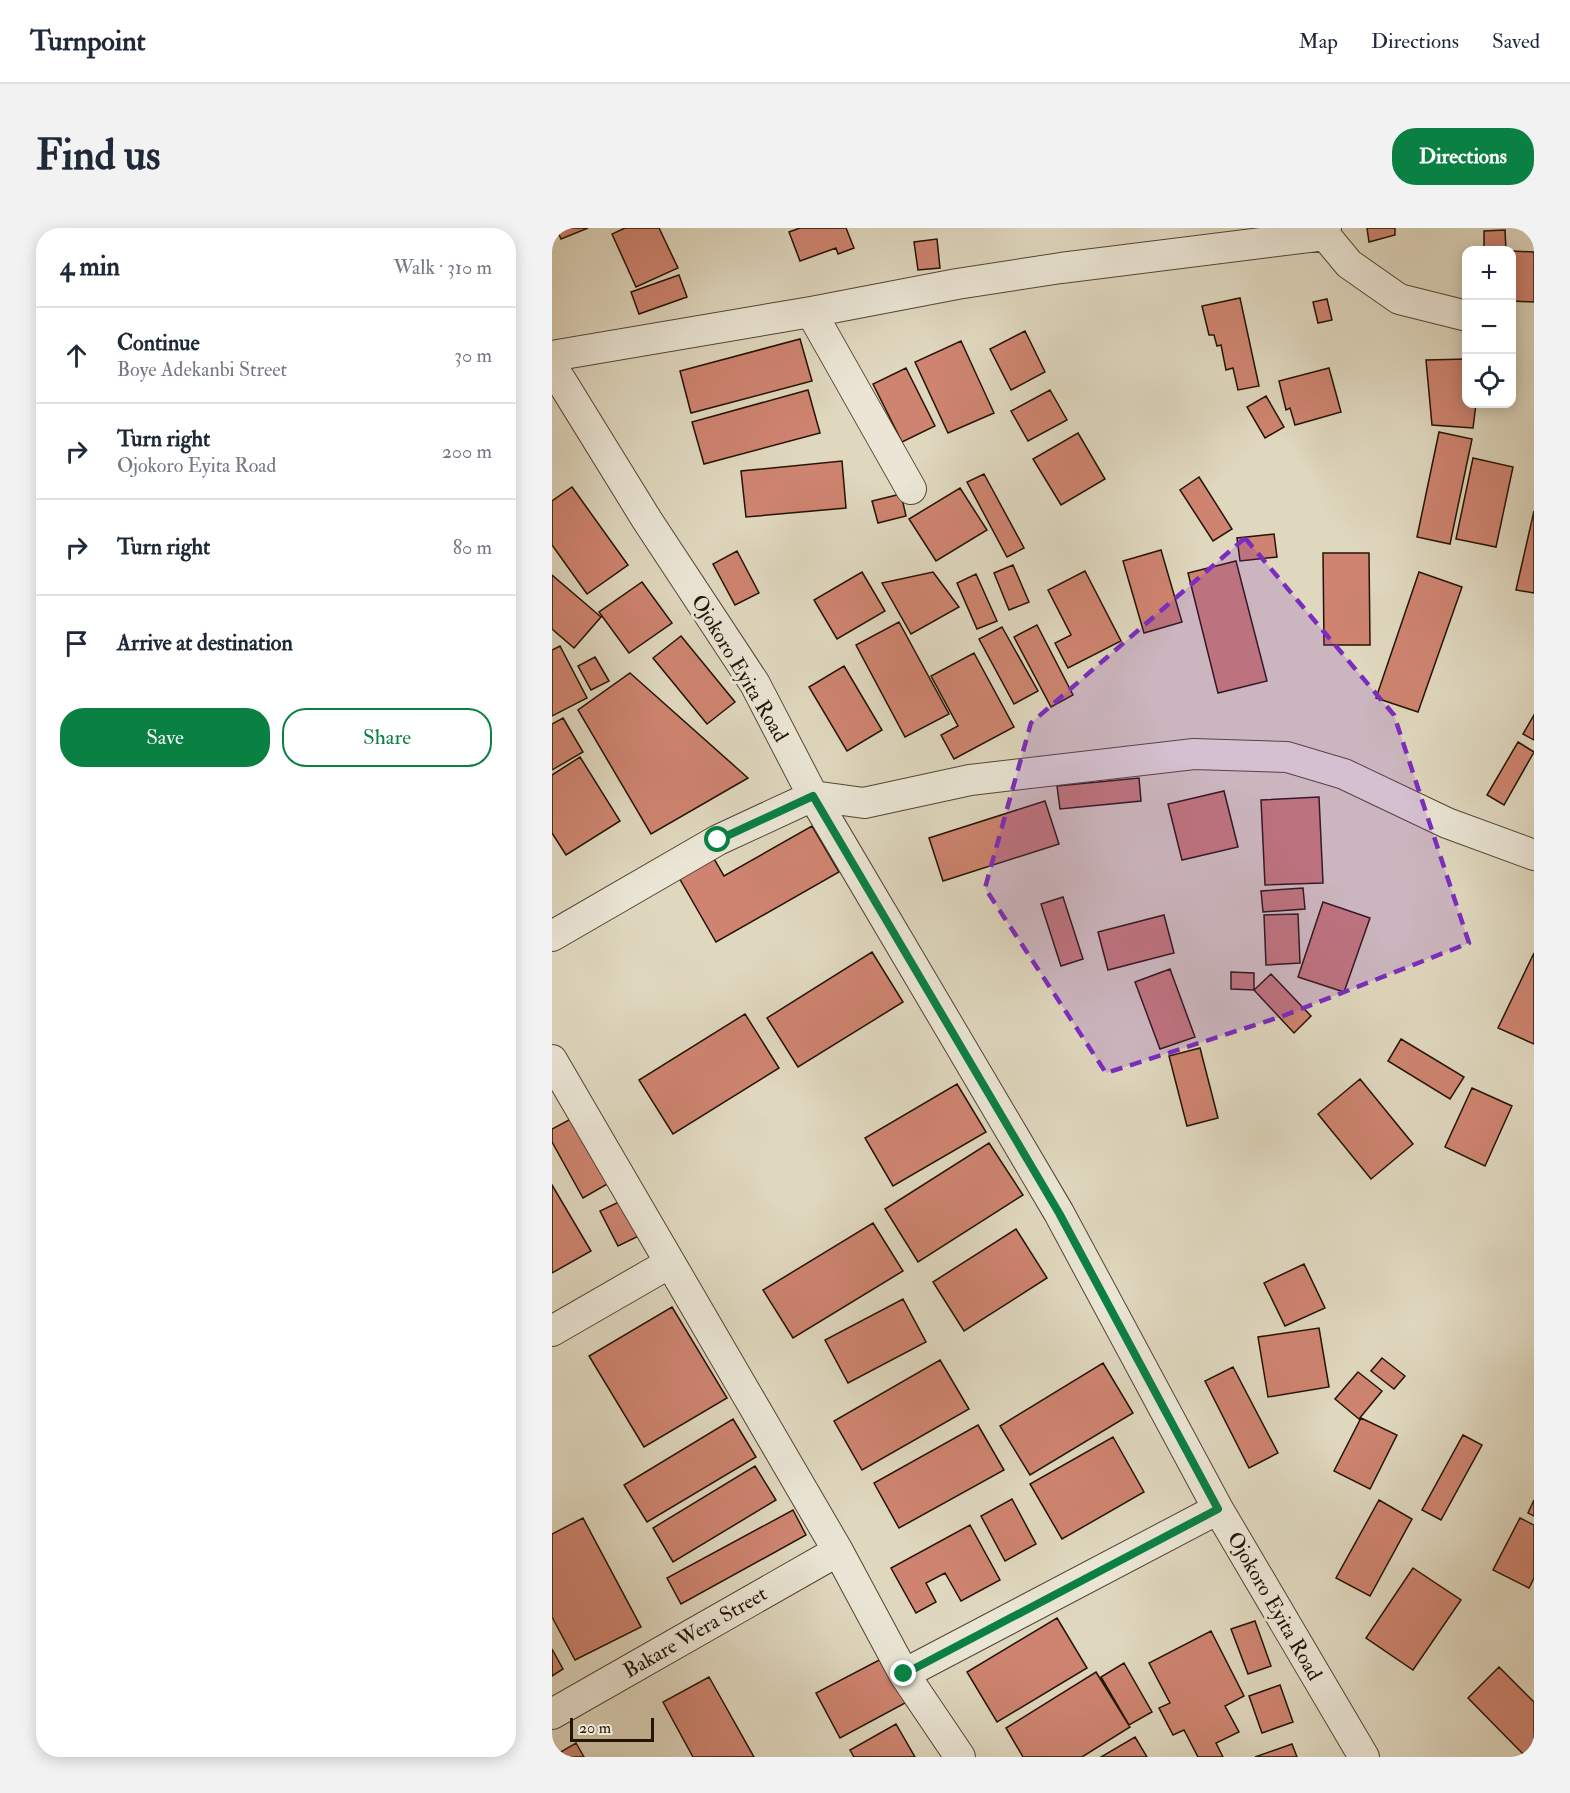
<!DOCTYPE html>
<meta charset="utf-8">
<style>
:root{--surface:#fff;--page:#f2f2f3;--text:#1f2937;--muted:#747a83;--line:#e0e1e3;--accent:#0b8043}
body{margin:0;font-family:"IM FELL Double Pica",serif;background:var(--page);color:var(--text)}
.controls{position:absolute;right:18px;top:18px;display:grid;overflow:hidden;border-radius:12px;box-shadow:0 3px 15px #0003}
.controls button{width:54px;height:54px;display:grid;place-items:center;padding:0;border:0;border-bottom:2px solid var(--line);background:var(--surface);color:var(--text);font:30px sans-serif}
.scale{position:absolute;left:18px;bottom:15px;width:84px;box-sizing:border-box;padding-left:6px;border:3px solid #241403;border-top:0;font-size:16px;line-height:21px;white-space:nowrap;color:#241403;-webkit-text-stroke:4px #eae5d5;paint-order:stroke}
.stop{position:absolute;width:18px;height:18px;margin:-14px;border:4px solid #0b8043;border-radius:50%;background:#fff}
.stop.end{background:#0b8043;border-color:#fff;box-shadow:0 2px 6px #0008}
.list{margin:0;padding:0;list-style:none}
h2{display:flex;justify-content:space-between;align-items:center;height:78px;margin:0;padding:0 24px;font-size:26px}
h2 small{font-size:20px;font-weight:400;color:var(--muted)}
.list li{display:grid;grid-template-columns:39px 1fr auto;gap:18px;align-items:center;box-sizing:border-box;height:96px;padding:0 24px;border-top:2px solid var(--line)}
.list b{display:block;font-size:22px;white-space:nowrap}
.list p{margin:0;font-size:20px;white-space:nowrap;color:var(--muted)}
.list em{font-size:20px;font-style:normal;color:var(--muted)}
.actions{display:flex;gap:12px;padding:18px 24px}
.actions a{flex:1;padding:14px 0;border:2px solid var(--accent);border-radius:24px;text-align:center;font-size:21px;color:var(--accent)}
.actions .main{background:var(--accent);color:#fff}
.icon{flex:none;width:33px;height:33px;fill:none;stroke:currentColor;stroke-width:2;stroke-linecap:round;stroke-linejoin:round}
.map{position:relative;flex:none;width:982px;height:1529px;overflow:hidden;border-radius:24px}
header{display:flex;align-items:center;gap:36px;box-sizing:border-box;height:84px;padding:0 30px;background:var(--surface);border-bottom:2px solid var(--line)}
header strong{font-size:28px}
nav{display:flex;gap:33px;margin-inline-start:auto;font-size:21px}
.intro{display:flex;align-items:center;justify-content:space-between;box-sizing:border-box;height:144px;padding:0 36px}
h1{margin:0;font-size:42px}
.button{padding:15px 27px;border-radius:24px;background:var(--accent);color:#fff;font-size:21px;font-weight:700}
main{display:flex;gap:36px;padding:0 36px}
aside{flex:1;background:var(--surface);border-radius:24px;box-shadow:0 3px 15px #0003}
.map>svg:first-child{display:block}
</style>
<header>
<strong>Turnpoint</strong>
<nav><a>Map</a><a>Directions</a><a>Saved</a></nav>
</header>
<div class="intro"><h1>Find us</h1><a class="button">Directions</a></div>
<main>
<aside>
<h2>4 min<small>Walk · 310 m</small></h2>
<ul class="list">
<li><svg class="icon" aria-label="ahead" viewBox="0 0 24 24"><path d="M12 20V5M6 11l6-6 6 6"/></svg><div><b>Continue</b><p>Boye Adekanbi Street</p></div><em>30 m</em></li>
<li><svg class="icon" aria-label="right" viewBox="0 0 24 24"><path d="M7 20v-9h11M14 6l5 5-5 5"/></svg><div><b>Turn right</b><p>Ojokoro Eyita Road</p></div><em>200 m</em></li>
<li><svg class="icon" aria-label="right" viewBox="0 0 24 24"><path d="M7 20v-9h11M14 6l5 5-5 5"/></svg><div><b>Turn right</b></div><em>80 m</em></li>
<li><svg class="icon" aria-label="arrive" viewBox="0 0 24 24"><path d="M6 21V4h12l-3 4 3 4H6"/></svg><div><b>Arrive at destination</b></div></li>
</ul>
<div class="actions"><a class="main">Save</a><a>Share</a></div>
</aside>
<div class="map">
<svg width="982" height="1529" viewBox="0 0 982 1529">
<rect width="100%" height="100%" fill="#dfd7be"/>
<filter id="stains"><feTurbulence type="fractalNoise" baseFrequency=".00333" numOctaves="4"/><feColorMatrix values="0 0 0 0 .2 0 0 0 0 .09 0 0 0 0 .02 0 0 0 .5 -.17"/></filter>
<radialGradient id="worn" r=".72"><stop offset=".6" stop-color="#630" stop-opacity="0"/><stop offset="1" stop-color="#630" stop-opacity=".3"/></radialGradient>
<path fill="#ce8470" stroke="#241403" stroke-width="1.5" d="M4,0H36L9,11Z
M73,0H107L126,40L84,59L60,6Z
M248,0H294L302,20L286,26L284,20L248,33L237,4Z
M815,0H843V7L817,14Z
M953,2L954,22H932V3Z
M385,11L388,40L366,42L362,14Z
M960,23L982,24V74L960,73Z
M127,47L135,69L87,86L79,64Z
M688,70L707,158L686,162L681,140L674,142L669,117L665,118L662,107H657L650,78Z
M775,71L780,92L766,95L761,74Z
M473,103L493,144L459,162L438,121Z
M248,111L260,153L139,185L128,143Z
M409,113L442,185L396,205L363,134Z
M915,131V176H924L921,200L880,197L874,132Z
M354,140L383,198L350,214L321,156Z
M777,140L789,184L743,197L738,180L734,182L727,153Z
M256,162L268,205L152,236L140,194Z
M498,162L515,192L476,213L459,183Z
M714,168L732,199L713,210L695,179Z
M887,204L920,211L898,316L865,309Z
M526,205L553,251L509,277L481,231Z
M921,230L961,239L944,319L904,311Z
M290,233L294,280L194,289L189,243Z
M432,246L472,320L455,329L415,254Z
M647,249L680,301L661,313L628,262Z
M20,259L76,337L35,366L0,317V273Z
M408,260L435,302L384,333L357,291Z
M349,266L354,288L326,295L320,273Z
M982,283V365L964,362Z
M722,306L725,329L688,333L685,310Z
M609,322L630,394L592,405L571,333Z
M185,323L207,365L183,377L161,336Z
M771,325H817L818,417H772Z
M684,333L715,453L666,465L636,345Z
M461,337L477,374L457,382L442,345Z
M533,343L569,413L516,440L503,415L519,407L496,362Z
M310,344L333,383L285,411L262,372Z
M381,344L407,379L359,406L330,355Z
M867,344L910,359L866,484L824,470Z
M424,346L445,393L425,401L405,355Z
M0,347L49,389L22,420L0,401Z
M90,354L120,395L77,425L47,384Z
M347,394L397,486L353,509L304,417Z
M485,397L521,467L499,479L462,409Z
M450,399L486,463L462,476L427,411Z
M129,408L183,474L155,496L101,430Z
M8,418L35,470L0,488V422Z
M422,425L462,499L402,531L389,507L406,498L379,448Z
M43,429L57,453L39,462L26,438Z
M292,438L330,502L295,523L257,459Z
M78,445L196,550L99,606L26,482Z
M982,487V512L971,506Z
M11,490L31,524L0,542V496Z
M966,514L982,524L952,577L935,567Z
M28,529L68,593L14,627L0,605V547Z
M587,550L589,573L508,581L505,558Z
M672,563L686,619L630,632L616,576Z
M767,569L771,655L713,657L709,572Z
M493,573L507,616L391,653L377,610Z
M260,598L287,644L164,714L126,648L161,629L172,648Z
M751,660L753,681L711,684L709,663Z
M511,669L531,731L509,738L489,676Z
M771,674L818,690L792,764L746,749Z
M746,686L748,735L714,737L712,687Z
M612,687L622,725L556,742L546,704Z
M320,724L351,774L246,839L215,790Z
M982,725V816L946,800Z
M618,741L643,809L608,821L583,754Z
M679,744L702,745V762L679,761Z
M719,746L759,788L742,805L702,762Z
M193,786L227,840L121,906L87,852Z
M849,811L912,849L898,871L836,833Z
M648,820L666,890L635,898L617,828Z
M808,851L861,916L819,951L766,886Z
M405,856L434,904L341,958L313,910Z
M920,860L960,878L933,938L893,919Z
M28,886L64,951L31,970L0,914V901Z
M437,915L471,967L366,1034L333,981Z
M0,957L39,1023L0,1045Z
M75,970L93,1005L66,1018L48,983Z
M321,995L351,1043L241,1110L211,1062Z
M464,1001L495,1050L412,1103L381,1054Z
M752,1036L773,1080L733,1098L712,1055Z
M351,1071L374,1114L296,1155L273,1112Z
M120,1079L175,1170L92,1219L37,1128Z
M767,1100L777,1159L716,1169L706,1109Z
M830,1130L853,1148L842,1161L819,1143Z
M388,1132L417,1181L310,1242L282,1193Z
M551,1135L581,1185L478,1247L448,1198Z
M681,1139L726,1225L697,1240L653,1153Z
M806,1144L830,1163L807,1191L783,1171Z
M809,1190L845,1207L818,1261L782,1243Z
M181,1191L204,1229L95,1294L72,1257Z
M426,1197L452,1242L347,1300L322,1255Z
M911,1207L930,1217L889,1292L870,1282Z
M561,1209L592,1264L510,1311L478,1256Z
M203,1238L224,1272L121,1334L101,1300Z
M460,1271L484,1316L453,1333L429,1288Z
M827,1272L860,1291L818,1368L784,1350Z
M982,1272V1288L976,1285Z
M241,1282L254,1307L129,1376L115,1350Z
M31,1290L89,1399L23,1432L0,1389V1306Z
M968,1290L982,1297V1350L977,1360L941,1342Z
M418,1297L448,1352L409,1373L393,1345L374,1355L384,1374L364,1385L339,1340Z
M861,1340L909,1372L861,1442L814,1410Z
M505,1390L535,1440L445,1494L415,1444Z
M703,1393L719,1438L696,1446L679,1401Z
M659,1403L692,1468L673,1478L687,1504L664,1515L671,1529H646L632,1502L621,1507L607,1480L618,1475L597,1435Z
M0,1421L11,1441L0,1448Z
M331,1430L355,1474L288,1510L264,1465Z
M572,1435L600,1484L577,1497L549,1449Z
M947,1439L982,1474V1529H974L916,1470Z
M544,1444L578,1499L530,1529H471L454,1500Z
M157,1449L202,1529H141L111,1474Z
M728,1457L741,1494L710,1505L697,1468Z
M344,1496L363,1529H302L298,1522Z
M583,1509L595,1529H549Z
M24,1515L32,1529H0Z
M740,1516L745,1529H703Z"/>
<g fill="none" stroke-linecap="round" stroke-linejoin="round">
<g stroke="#534532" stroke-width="32">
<path id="minor" d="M774,0L773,7L797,36L847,71L915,88
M259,84L359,261
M0,128L259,84L405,56L509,40L773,7
M0,138L95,292L203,456L261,568L507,985L666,1281L812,1529
M261,568L312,575L418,552L642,526L735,529L792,546L895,595L982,627
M0,708L166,612L261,568
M0,832L286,1323L352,1446L408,1529
M0,1103L118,1035
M352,1446L666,1281
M0,1486L286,1323"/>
</g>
<use href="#minor" stroke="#eae5d5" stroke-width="30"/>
</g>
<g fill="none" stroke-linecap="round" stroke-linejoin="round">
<path stroke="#0b8043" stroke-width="8" d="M166,612L261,568L507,985L666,1281L352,1446"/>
</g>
<path fill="#7b2cbf" fill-opacity="0.2" stroke="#7b2cbf" stroke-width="4.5" stroke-dasharray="12 8" stroke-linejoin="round" d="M693,310L842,487L917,715L731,788L554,845L433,660L479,495Z"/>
<g text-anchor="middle" stroke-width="6" stroke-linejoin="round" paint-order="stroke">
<g font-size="21" fill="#241403" stroke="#eae5d5">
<text transform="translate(188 440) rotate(59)" y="7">Ojokoro Eyita Road</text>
<text transform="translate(723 1378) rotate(60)" y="7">Ojokoro Eyita Road</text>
<text transform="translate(143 1404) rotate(-30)" y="7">Bakare Wera Street</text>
</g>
</g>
<rect width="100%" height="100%" filter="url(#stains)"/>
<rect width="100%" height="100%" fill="url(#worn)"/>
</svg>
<div class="controls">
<button>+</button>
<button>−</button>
<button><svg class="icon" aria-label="locate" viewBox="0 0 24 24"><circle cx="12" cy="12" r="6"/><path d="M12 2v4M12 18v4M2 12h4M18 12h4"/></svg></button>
</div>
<div class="scale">20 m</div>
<div class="stop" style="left:166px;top:612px"></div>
<div class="stop end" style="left:352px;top:1446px"></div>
</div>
</main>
